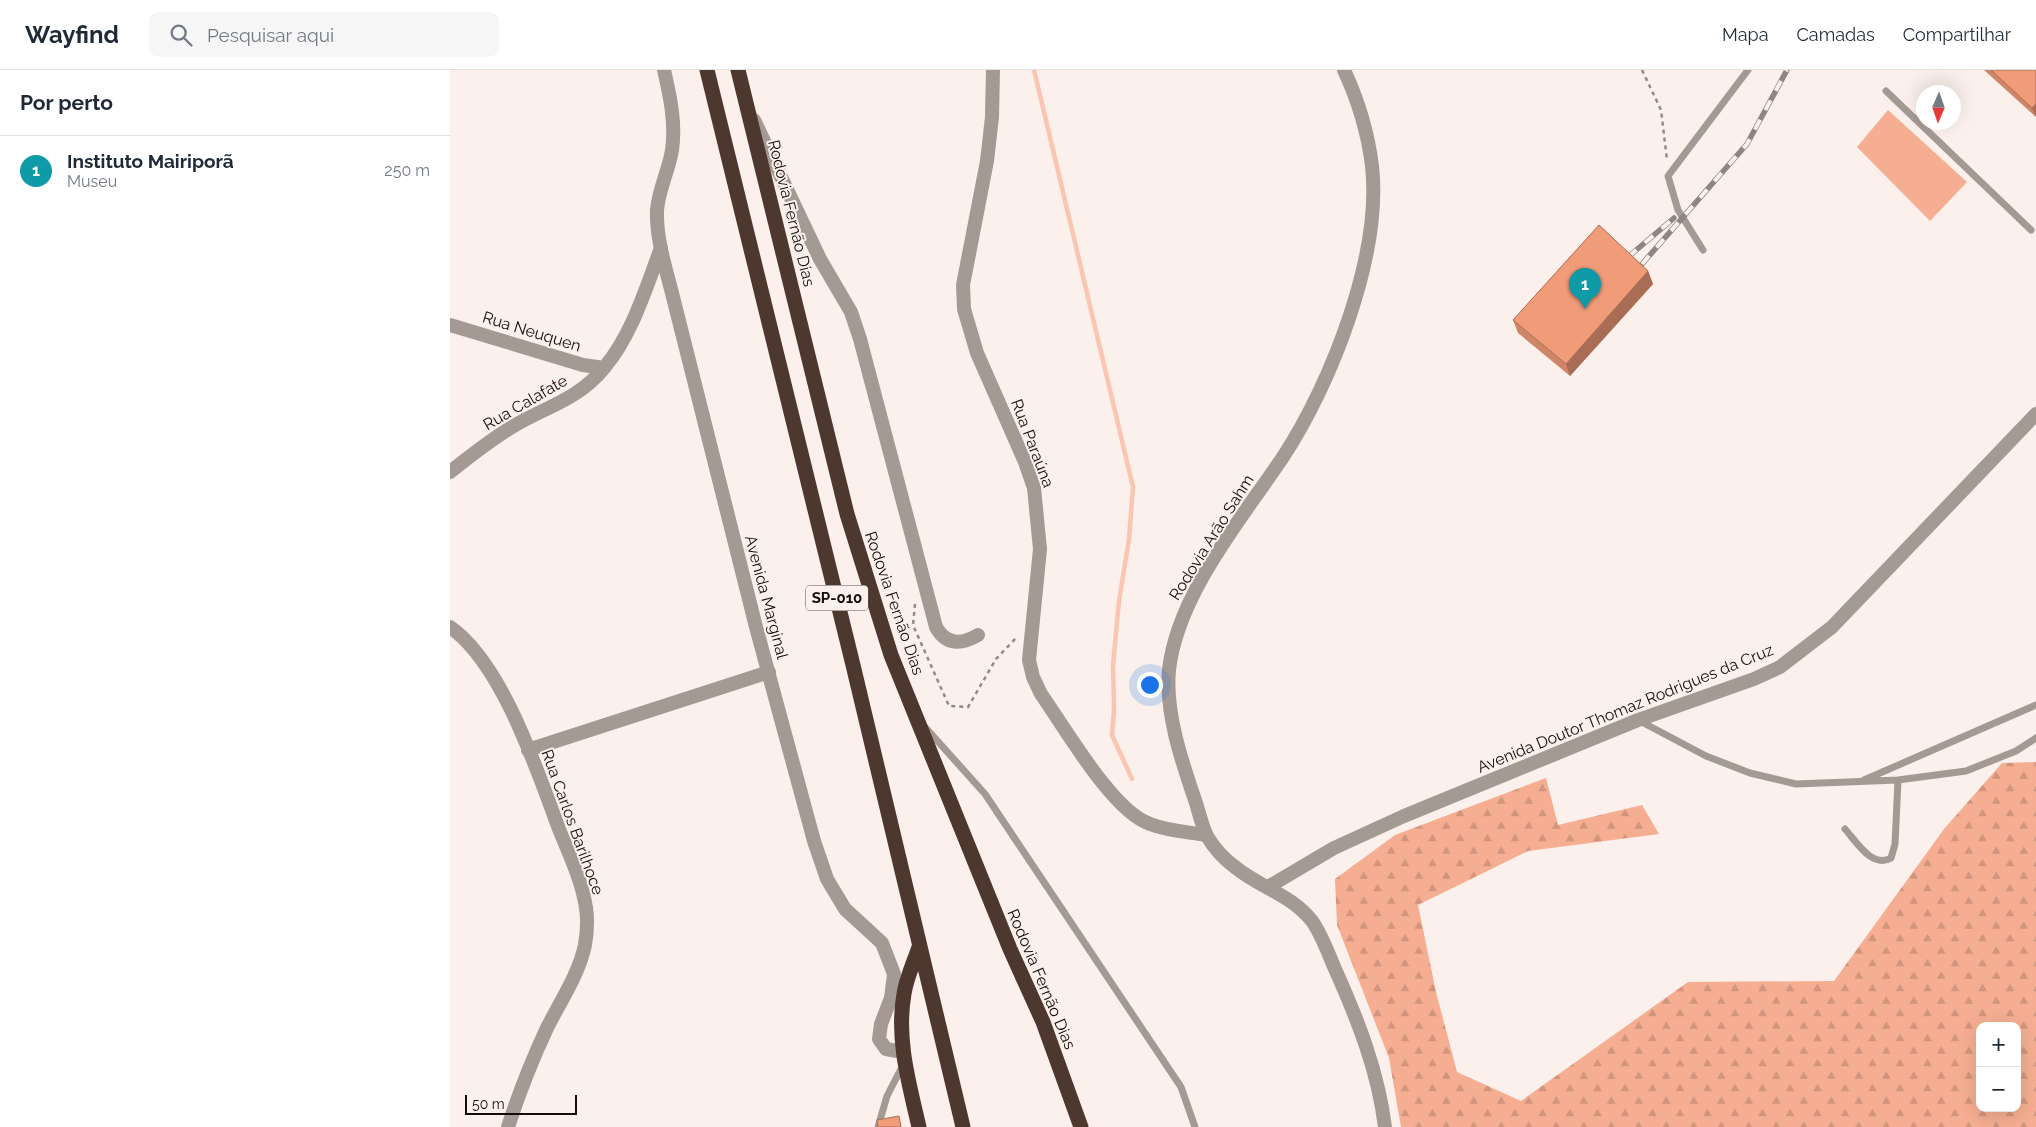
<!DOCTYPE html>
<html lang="pt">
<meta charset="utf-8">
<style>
:root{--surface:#fff;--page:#f6f6f7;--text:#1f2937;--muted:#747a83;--line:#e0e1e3;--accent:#b45309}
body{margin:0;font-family:Raleway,sans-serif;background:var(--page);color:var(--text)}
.controls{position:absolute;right:15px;bottom:15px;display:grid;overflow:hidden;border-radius:10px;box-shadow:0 5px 20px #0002}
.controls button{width:45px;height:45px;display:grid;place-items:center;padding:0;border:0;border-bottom:1px solid var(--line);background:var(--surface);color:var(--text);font:25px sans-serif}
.compass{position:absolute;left:1466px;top:15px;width:45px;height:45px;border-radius:50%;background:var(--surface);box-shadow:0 5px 20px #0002;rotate:182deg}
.scale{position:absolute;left:15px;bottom:12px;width:112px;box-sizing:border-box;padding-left:5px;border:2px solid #150c09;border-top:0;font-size:14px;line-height:18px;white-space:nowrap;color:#150c09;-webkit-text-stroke:4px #fbf0eb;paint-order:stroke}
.you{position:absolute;left:699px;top:614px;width:18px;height:18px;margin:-12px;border:4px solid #fff;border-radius:50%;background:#1a73e8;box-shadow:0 0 0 8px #1a73e833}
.badge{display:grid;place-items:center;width:32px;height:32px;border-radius:50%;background:var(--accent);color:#fff;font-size:16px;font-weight:700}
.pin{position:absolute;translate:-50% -41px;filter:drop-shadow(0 1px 2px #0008)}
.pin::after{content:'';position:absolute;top:26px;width:18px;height:15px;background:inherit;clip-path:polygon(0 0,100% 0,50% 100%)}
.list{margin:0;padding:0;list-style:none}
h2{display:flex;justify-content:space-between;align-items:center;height:65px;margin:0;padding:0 20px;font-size:21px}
h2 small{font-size:16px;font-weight:400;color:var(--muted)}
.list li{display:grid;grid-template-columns:32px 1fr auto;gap:15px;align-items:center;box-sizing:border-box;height:70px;padding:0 20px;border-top:1px solid var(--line)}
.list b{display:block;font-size:19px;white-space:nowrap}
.list p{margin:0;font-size:16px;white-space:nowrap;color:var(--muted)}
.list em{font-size:16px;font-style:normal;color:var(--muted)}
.icon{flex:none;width:28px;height:28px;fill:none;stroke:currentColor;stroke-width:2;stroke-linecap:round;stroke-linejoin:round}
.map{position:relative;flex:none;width:1586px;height:1057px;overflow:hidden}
header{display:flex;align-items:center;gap:30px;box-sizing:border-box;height:70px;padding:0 25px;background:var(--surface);border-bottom:1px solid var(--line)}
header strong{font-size:24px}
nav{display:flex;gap:28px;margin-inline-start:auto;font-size:18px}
.search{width:350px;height:45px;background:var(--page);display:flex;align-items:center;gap:12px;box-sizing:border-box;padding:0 18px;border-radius:10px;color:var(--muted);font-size:19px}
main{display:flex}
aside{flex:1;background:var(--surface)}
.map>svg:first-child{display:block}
</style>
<header>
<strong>Wayfind</strong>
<div class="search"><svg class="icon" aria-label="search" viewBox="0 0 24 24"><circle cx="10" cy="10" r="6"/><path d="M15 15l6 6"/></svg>Pesquisar aqui</div>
<nav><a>Mapa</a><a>Camadas</a><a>Compartilhar</a></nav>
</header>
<main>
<aside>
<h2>Por perto<small></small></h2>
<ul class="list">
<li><span class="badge" style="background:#0f9aa8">1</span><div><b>Instituto Mairiporã</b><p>Museu</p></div><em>250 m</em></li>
</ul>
</aside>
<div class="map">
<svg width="1586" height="1057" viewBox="0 0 1586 1057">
<defs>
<pattern id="forest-firs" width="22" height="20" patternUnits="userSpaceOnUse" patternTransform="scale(1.25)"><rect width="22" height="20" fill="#f5ae91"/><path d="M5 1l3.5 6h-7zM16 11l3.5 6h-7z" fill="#d1947c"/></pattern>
</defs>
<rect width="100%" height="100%" fill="#fbf0eb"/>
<path fill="url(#forest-firs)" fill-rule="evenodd" d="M1586,692V1057H951L939,988L887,855L885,809L945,765L1096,708L1108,755L1192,735L1209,764L1078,781L968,835L986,922L1007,1002L1071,1031L1238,912L1384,911L1494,759L1552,693ZM1530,956H1567V1038H1530Z"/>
<path fill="#f5ae91" d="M1438,40L1517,112L1480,151L1407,77Z"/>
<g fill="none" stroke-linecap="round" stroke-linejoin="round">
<path stroke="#fbc6b1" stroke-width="4.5" d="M584,0L683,417L679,469L669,531L663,595L664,640L662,665L682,709"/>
<path stroke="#948a86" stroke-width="2.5" stroke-dasharray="4 4" stroke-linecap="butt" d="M1192,0L1211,40L1217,90
M465,534L463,555L499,636L518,637L546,589L567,567"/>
<path stroke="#a59994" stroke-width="7" d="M1436,21L1581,160
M1253,180L1228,140L1218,106L1298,0
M1188,650L1256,686L1300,703L1346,714L1448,710L1516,701L1566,681L1586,668
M475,657L535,724L731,1017L745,1057
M1414,710L1586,635
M1395,759C1406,771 1422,799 1441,788L1445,774L1448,710
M428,1057L437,1026L453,995"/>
<path stroke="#a59994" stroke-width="14" d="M214,0C220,26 226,53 222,80C219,100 209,118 207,140C206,169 216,199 223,227L306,557L364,771L377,809L395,839L432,873L444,904L441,928L431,954L429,969L436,979L453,982
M543,0L542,47L537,91L513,215L514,239L527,283L575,392L584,418L590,479L579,590L583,607L591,624C615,658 663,742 700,754C718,761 738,762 756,765
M304,50L370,189L401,242L410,269L486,557C496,575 511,575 528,565
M0,255L133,295L154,298
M0,402C20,386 40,370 62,357C95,337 128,330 154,298C182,265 196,218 211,178
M0,557C52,593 87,700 109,759C119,784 132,810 136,838C138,850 137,863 135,875C129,904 110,932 97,958C82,990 69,1023 58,1057
M78,680L319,602
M818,817L884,778L954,746L1188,650L1304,609L1330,597L1382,557L1586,344"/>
<path stroke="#a59994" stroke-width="14" d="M894,0C908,30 918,63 922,96C932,185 881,314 833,387C792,448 727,525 719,600C715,643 732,692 746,733C749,743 752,756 757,766C764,778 774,789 785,797C809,817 842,825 862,851C872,865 878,883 885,899C908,950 928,1001 935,1057"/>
<path stroke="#4d372e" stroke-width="15" d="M257,0L403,595L513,1057
M288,0L397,444L441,585L560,879L593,952L631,1057
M469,1057C459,1013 446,969 454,924C456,909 464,892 469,877"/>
<g stroke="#908681" stroke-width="5.5">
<path id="rail" d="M1178,187L1224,148
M1192,194L1297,74L1337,0"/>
</g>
<use href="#rail" stroke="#fbf0eb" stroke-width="4" stroke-dasharray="11" stroke-linecap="butt"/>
</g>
<path fill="#cf8668" d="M1534,0H1586V47Z
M1198,201L1203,214L1120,306L1068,263L1063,250Z"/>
<path fill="#a96d55" d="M1586,34V47L1582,38Z
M1198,201L1203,214L1120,306L1116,294Z"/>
<path fill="#f19c79" stroke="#a96d55" d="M1541,0H1586V34L1582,38Z
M1149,155L1198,201L1116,294L1063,250Z
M449,1046L451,1057H428L427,1050Z"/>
<g text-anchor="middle" stroke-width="4" stroke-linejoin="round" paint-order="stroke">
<rect fill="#fbf0eb" stroke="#5a504d" stroke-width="1" x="356" y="515.5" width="62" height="25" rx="4"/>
<g font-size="15" font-weight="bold" fill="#150c09">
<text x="387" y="533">SP-010</text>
</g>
<g font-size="16" fill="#150c09" stroke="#fbf0eb">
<text transform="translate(342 143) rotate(76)" y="6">Rodovia Fernão Dias</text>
<text transform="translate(82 261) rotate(17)" y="6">Rua Neuquen</text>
<text transform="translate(75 332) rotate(-30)" y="6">Rua Calafate</text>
<text transform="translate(583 373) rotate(69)" y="6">Rua Paraúna</text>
<text transform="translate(761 467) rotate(-58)" y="6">Rodovia Arão Sahm</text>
<text transform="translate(317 527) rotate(75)" y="6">Avenida Marginal</text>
<text transform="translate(445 533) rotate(71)" y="6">Rodovia Fernão Dias</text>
<text transform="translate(1175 638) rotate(-22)" y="6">Avenida Doutor Thomaz Rodrigues da Cruz</text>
<text transform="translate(123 752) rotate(70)" y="6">Rua Carlos Barilhoce</text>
<text transform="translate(592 909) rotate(67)" y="6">Rodovia Fernão Dias</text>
</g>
</g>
</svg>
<div class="controls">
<button>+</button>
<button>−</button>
</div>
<svg class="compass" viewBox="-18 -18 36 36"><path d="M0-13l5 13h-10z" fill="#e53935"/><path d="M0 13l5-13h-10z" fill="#747a83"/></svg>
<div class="scale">50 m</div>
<div class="you"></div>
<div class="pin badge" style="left:1135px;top:239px;background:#0f9aa8">1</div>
</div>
</main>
